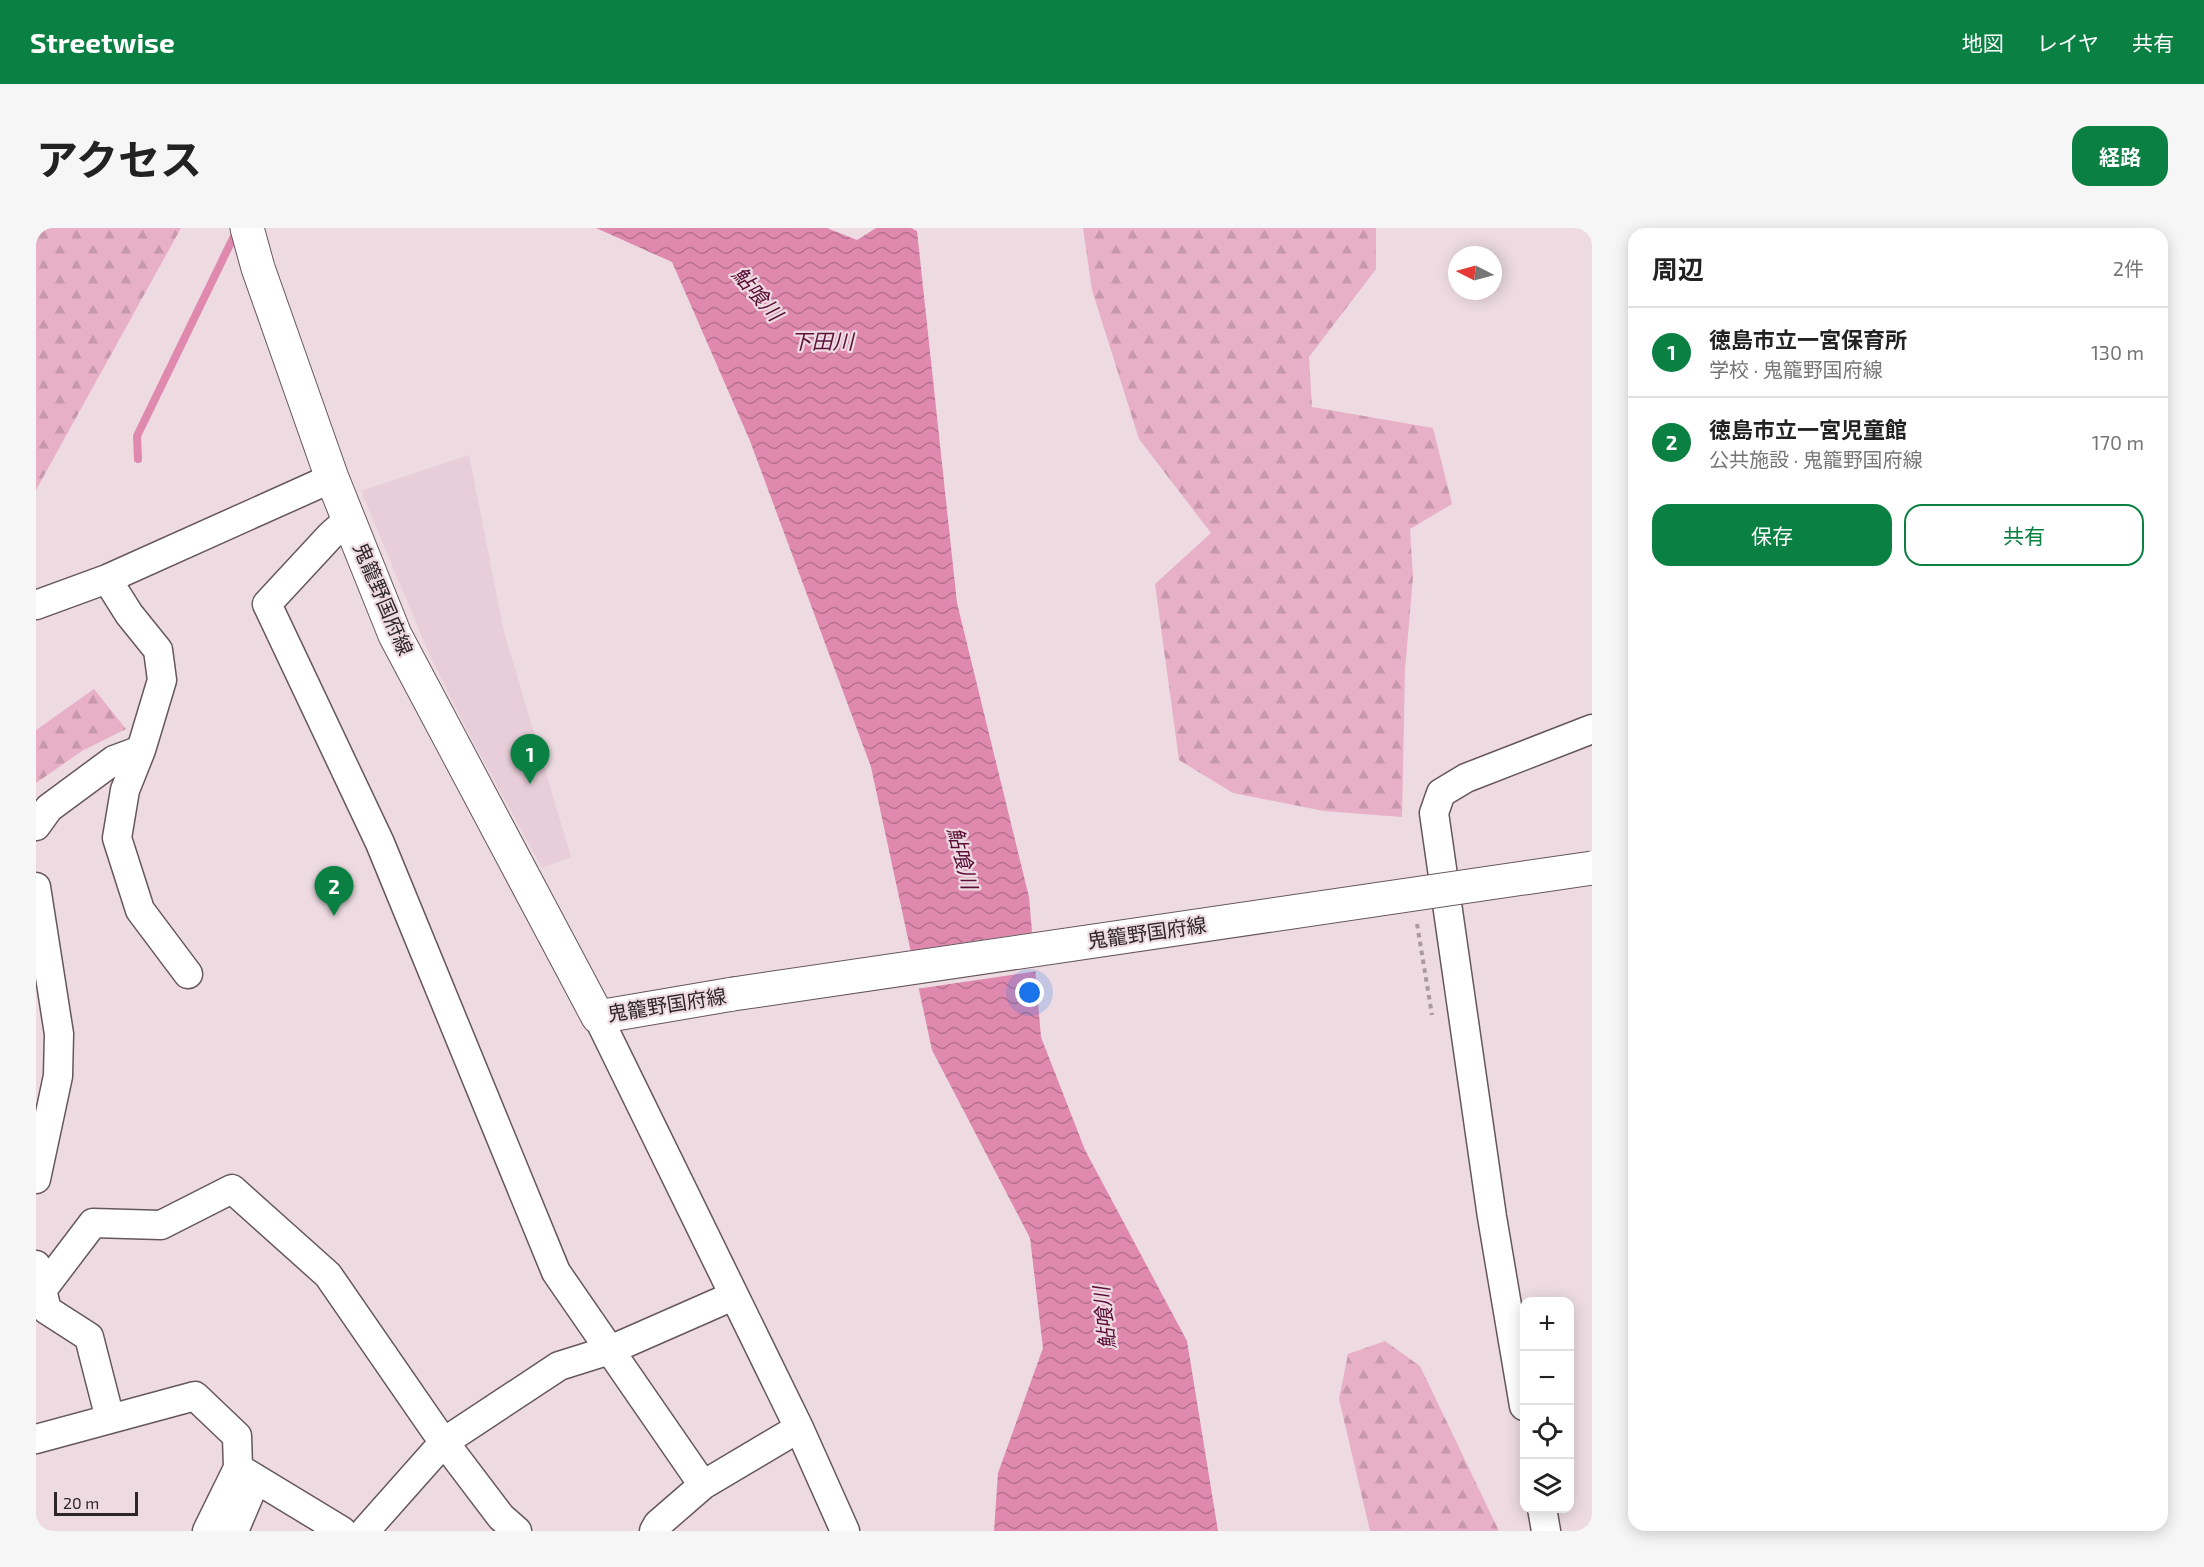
<!DOCTYPE html>
<html lang="ja">
<meta charset="utf-8">
<style>
:root{--surface:#fff;--page:#f6f6f6;--text:#222;--muted:#767676;--line:#e0e0e0;--accent:#0b8043}
body{margin:0;font-family:"Exo 2","Noto Sans JP",sans-serif;background:var(--page);color:var(--text)}
.controls{position:absolute;right:18px;bottom:18px;display:grid;overflow:hidden;border-radius:12px;box-shadow:0 3px 15px #0003}
.controls button{width:54px;height:54px;display:grid;place-items:center;padding:0;border:0;border-bottom:2px solid var(--line);background:var(--surface);color:var(--text);font:30px sans-serif}
.compass{position:absolute;left:1412px;top:18px;width:54px;height:54px;border-radius:50%;background:var(--surface);box-shadow:0 3px 15px #0003;rotate:276deg}
.scale{position:absolute;left:18px;bottom:15px;width:84px;box-sizing:border-box;padding-left:6px;border:3px solid #2c2628;border-top:0;font-size:16px;line-height:21px;white-space:nowrap;color:#2c2628;-webkit-text-stroke:4px #eddbe1;paint-order:stroke}
.you{position:absolute;left:994px;top:765px;width:21px;height:21px;margin:-15px;border:4px solid #fff;border-radius:50%;background:#1a73e8;box-shadow:0 0 0 9px #1a73e833}
.badge{display:grid;place-items:center;width:39px;height:39px;border-radius:50%;background:var(--accent);color:#fff;font-size:20px;font-weight:700}
.pin{position:absolute;translate:-50% -50px;filter:drop-shadow(0 2px 3px #0008)}
.pin::after{content:'';position:absolute;top:32px;width:21px;height:18px;background:inherit;clip-path:polygon(0 0,100% 0,50% 100%)}
.list{margin:0;padding:0;list-style:none}
h2{display:flex;justify-content:space-between;align-items:center;height:78px;margin:0;padding:0 24px;font-size:26px}
h2 small{font-size:20px;font-weight:400;color:var(--muted)}
.list li{display:grid;grid-template-columns:39px 1fr auto;gap:18px;align-items:center;box-sizing:border-box;height:90px;padding:0 24px;border-top:2px solid var(--line)}
.list b{display:block;font-size:22px;white-space:nowrap}
.list p{margin:0;font-size:20px;white-space:nowrap;color:var(--muted)}
.list em{font-size:20px;font-style:normal;color:var(--muted)}
.actions{display:flex;gap:12px;padding:18px 24px}
.actions a{flex:1;padding:14px 0;border:2px solid var(--accent);border-radius:18px;text-align:center;font-size:21px;color:var(--accent)}
.actions .main{background:var(--accent);color:#fff}
.icon{flex:none;width:33px;height:33px;fill:none;stroke:currentColor;stroke-width:2;stroke-linecap:round;stroke-linejoin:round}
.map{position:relative;flex:none;width:1556px;height:1303px;overflow:hidden;border-radius:18px}
header{display:flex;align-items:center;gap:36px;box-sizing:border-box;height:84px;padding:0 30px;background:var(--accent);color:#fff}
header strong{font-size:28px}
nav{display:flex;gap:33px;margin-inline-start:auto;font-size:21px}
.intro{display:flex;align-items:center;justify-content:space-between;box-sizing:border-box;height:144px;padding:0 36px}
h1{margin:0;font-size:42px}
.button{padding:15px 27px;border-radius:18px;background:var(--accent);color:#fff;font-size:21px;font-weight:700}
main{display:flex;gap:36px;padding:0 36px}
aside{flex:1;background:var(--surface);border-radius:18px;box-shadow:0 3px 15px #0003}
.map>svg:first-child{display:block}
</style>
<header>
<strong>Streetwise</strong>
<nav><a>地図</a><a>レイヤ</a><a>共有</a></nav>
</header>
<div class="intro"><h1>アクセス</h1><a class="button">経路</a></div>
<main>
<div class="map">
<svg width="1556" height="1303" viewBox="0 0 1556 1303">
<defs>
<pattern id="forest-firs" width="22" height="20" patternUnits="userSpaceOnUse" patternTransform="scale(1.5)"><rect width="22" height="20" fill="#e8b0c7"/><path d="M5 1l3.5 6h-7zM16 11l3.5 6h-7z" fill="#c797ab"/></pattern>
<pattern id="water-waves" width="16" height="10" patternUnits="userSpaceOnUse" patternTransform="scale(1.5)"><rect width="16" height="10" fill="#e089af"/><path d="M0 5q4-4 8 0t8 0" fill="none" stroke="#b6708e"/></pattern>
</defs>
<rect width="100%" height="100%" fill="#eddbe1"/>
<path fill="#e8ced8" d="M433,227L468,404L535,629L506,640L436,512L395,430L325,263Z"/>
<path fill="url(#forest-firs)" d="M0,0H145L0,262Z
M1047,0H1340V41L1273,129L1276,179L1397,200L1416,276L1374,301L1377,349L1369,442L1366,589L1288,583L1197,565L1143,532L1119,356L1175,305L1103,211L1056,62Z
M58,461L90,501L46,523L0,555V502Z
M1349,1113L1384,1138L1463,1303H1334L1303,1171L1312,1126Z"/>
<path fill="url(#water-waves)" d="M560,0H791L821,12L840,0H875L881,3L921,375L993,669L1005,809L1049,922L1151,1113L1182,1303H958L962,1245L1007,1120L994,1010L896,822L835,539L714,213L636,34Z"/>
<path fill="#eddbe1" d="M999,704L1002,743L880,761L871,723Z"/>
<g fill="none" stroke-linecap="round" stroke-linejoin="round">
<path stroke="#e089af" stroke-width="8" d="M102,231L101,208L201,2"/>
<g stroke="#66575d" stroke-width="31">
<path id="minor" d="M313,291L294,308L231,376L344,615L520,1044L667,1257
M71,351L93,386L122,422L126,452L105,522L89,562L81,610L104,682L152,746
M0,377L71,351L296,250
M0,598L13,580L78,532L105,522
M0,659L23,806L22,848L0,951
M562,789L763,1200L809,1303
M0,1037L11,1082L53,1109L74,1191
M0,1070L57,995L125,997L196,961L292,1047L399,1202L465,1289L481,1303
M1488,1178L1456,989L1398,585L1405,565L1430,550L1556,501
M0,1211L159,1168L201,1208L202,1240
M1506,1280L1510,1303
M171,1303L202,1240L306,1303
M198,1303L220,1251
M329,1303L408,1214L523,1138L574,1122L697,1068
M618,1303L622,1296L667,1257L763,1200"/>
</g>
<g stroke="#66575d" stroke-width="35">
<path id="major" d="M211,0L222,40L296,250L359,407L562,789L697,766"/>
</g>
<path stroke="#a89a9f" stroke-width="4" stroke-dasharray="4.5 4.5" stroke-linecap="butt" d="M1381,696L1396,787"/>
<use href="#minor" stroke="#fff" stroke-width="28"/>
<use href="#major" stroke="#fff" stroke-width="33"/>
<g stroke="#66575d" stroke-width="35" stroke-linecap="butt">
<path id="major-bridge" d="M697,766L1556,640"/>
</g>
<use href="#major-bridge" stroke="#fff" stroke-width="33"/>
</g>
<g text-anchor="middle" stroke-width="4.5" stroke-linejoin="round" paint-order="stroke">
<g font-size="20" fill="#2c2628" stroke="#eddbe1">
<text transform="translate(347 371) rotate(67)" y="7">鬼籠野国府線</text>
<text transform="translate(1111 705) rotate(-8)" y="7">鬼籠野国府線</text>
<text transform="translate(631 777) rotate(-9)" y="7">鬼籠野国府線</text>
</g>
<g font-size="21" font-style="italic" fill="#5b0e38" stroke="#eddbe1">
<text transform="translate(721 66) rotate(49)" y="7">鮎喰川</text>
<text x="786" y="121">下田川</text>
<text transform="translate(926 630) rotate(76)" y="7">鮎喰川</text>
<text transform="translate(1069 1090) rotate(-96)" y="7">鮎喰川</text>
</g>
</g>
</svg>
<div class="controls">
<button>+</button>
<button>−</button>
<button><svg class="icon" aria-label="locate" viewBox="0 0 24 24"><circle cx="12" cy="12" r="6"/><path d="M12 2v4M12 18v4M2 12h4M18 12h4"/></svg></button>
<button><svg class="icon" aria-label="layers" viewBox="0 0 24 24"><path d="M12 4l9 5-9 5-9-5zM3 14l9 5 9-5"/></svg></button>
</div>
<svg class="compass" viewBox="-18 -18 36 36"><path d="M0-13l5 13h-10z" fill="#e53935"/><path d="M0 13l5-13h-10z" fill="#767676"/></svg>
<div class="scale">20 m</div>
<div class="you"></div>
<div class="pin badge" style="left:494px;top:556px">1</div>
<div class="pin badge" style="left:298px;top:688px">2</div>
</div>
<aside>
<h2>周辺<small>2件</small></h2>
<ul class="list">
<li><span class="badge">1</span><div><b>徳島市立一宮保育所</b><p>学校 · 鬼籠野国府線</p></div><em>130 m</em></li>
<li><span class="badge">2</span><div><b>徳島市立一宮児童館</b><p>公共施設 · 鬼籠野国府線</p></div><em>170 m</em></li>
</ul>
<div class="actions"><a class="main">保存</a><a>共有</a></div>
</aside>
</main>
